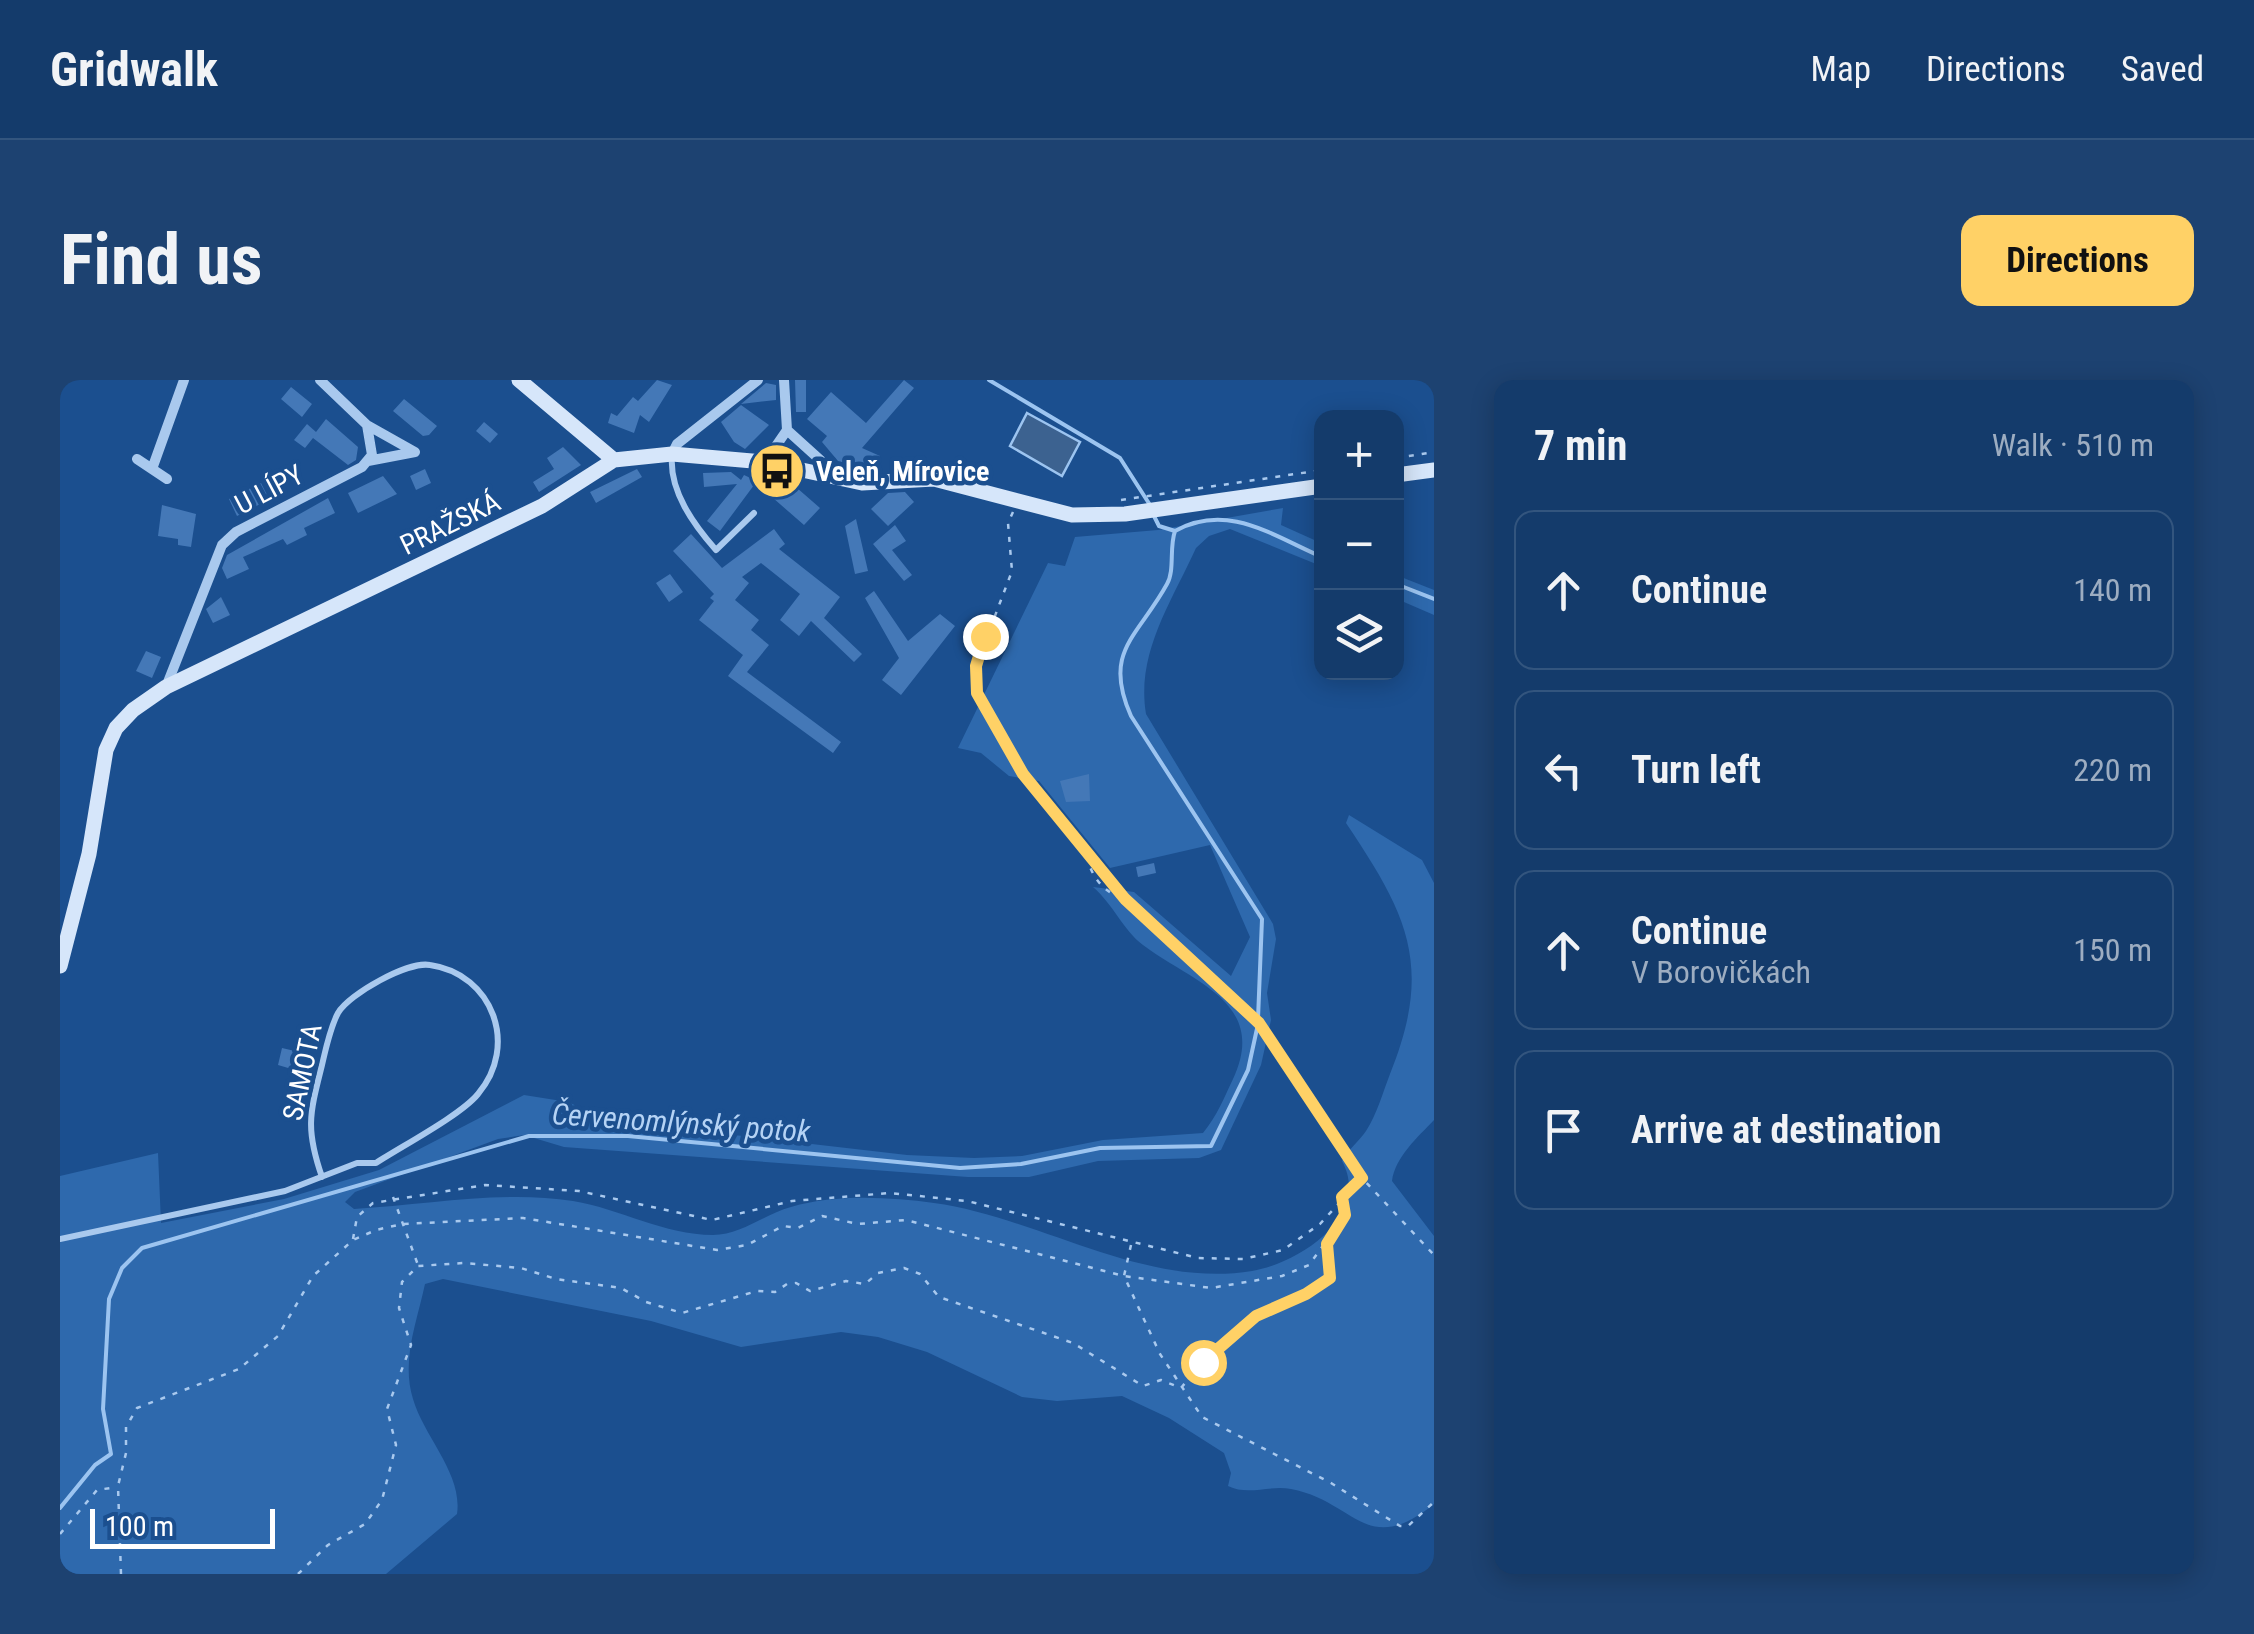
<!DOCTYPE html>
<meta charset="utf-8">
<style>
:root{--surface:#143b6b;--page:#1d4271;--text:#f1f3f6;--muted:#9dadc1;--line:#33557e;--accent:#ffd166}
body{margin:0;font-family:"Roboto Condensed",sans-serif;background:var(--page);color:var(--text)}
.controls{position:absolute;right:30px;top:30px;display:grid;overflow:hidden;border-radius:20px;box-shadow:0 5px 25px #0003}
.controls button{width:90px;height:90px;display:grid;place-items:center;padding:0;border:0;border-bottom:2px solid var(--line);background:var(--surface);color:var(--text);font:50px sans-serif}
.scale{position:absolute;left:30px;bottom:25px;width:185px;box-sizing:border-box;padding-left:10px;border:5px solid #fff;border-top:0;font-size:28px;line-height:35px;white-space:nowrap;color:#fff;-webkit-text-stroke:8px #1b4f8f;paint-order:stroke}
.stop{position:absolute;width:30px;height:30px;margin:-22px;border:8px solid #ffd166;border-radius:50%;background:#fff}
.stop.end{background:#ffd166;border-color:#fff;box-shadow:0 2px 10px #0008}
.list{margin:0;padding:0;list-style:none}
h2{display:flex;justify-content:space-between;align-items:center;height:130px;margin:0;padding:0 40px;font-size:42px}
h2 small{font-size:32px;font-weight:400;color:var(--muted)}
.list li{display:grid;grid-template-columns:65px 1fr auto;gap:30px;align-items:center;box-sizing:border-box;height:160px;margin:0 20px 20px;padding:0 20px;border:2px solid var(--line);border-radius:20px}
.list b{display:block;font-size:38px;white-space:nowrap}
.list p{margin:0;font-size:32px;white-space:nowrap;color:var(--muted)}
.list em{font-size:32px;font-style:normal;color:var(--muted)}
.icon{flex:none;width:55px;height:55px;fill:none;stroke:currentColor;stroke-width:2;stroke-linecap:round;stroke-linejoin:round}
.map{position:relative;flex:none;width:1374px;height:1194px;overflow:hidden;border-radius:20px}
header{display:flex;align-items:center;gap:60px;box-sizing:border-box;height:140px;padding:0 50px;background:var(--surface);border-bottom:2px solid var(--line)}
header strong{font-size:48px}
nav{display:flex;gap:55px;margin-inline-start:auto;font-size:35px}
.intro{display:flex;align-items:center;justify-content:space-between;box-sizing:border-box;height:240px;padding:0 60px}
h1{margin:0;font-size:70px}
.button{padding:25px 45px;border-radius:20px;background:var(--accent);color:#111;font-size:35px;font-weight:700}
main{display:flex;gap:60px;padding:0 60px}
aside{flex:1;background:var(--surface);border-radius:20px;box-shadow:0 5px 25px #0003}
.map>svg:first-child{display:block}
</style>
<header>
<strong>Gridwalk</strong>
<nav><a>Map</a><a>Directions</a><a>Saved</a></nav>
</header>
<div class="intro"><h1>Find us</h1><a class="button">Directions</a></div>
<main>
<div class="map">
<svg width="1374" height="1194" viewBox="0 0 1374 1194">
<rect width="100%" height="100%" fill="#1b4f8f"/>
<path fill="#2e69ad" d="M1223,128L1221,145L1261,163V186L1170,149L1149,156L1136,168C1111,223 1076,273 1086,334L1213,544L1216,559L1207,613L1211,640L1201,685L1161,770L1139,778L1038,781L969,797H908L504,767L464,755L438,759L295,812L285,822L294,829C366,825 442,810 513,821C561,829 604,855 653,855C681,855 705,834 731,827C776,814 828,817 874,823C978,837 1084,909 1192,891C1239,883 1312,836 1282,781C1289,769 1299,761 1306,751C1317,734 1323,712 1330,694C1374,585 1347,534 1286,443L1289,435L1362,480L1374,503V740C1358,757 1335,777 1332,801L1374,856V1124C1306,1179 1295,1121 1231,1109C1209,1105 1188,1116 1168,1106L1171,1093L1164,1073L1109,1038L1062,1016L997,1021L962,1017L867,972L818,957L781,952L681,967L591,941L383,899L365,904C357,942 341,980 353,1019C364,1057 403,1094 397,1134L326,1194H0V796L98,773L101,843L224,819L319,790L464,715L508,722L538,736L571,743L847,775L914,778L962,776L1043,760L1143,753C1157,736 1164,718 1173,699C1209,622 1132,602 1083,565C1063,550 1053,524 1033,507L1074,512L1171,596L1190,557L1150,465L1050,488L979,401L949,396L921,373L898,368L988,183L1005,186L1015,157L1098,150Z
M1336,195L1374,210V235L1337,219Z"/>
<path fill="#3c6290" stroke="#9cc4f0" stroke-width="2.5" d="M967,33L1020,62L1002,96L950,66Z"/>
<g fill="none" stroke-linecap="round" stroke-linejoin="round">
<path stroke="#9cc4f0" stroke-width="4" d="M929,0L1060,78L1090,125
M1093,134L1099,146L1115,151
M1115,151C1109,168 1115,190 1107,204C1078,257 1042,271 1071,336L1202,539L1198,639
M1115,151C1168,122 1213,156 1262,177
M1336,204L1374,219
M0,1128L35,1085L51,1074L43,1029L49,919L62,888L82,868L469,756H568L900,788L961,784L1040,768L1151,766L1188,690L1198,644"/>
</g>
<path fill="#4478b7" d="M597,0L612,5L589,42L580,35L574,53L548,43L551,33L557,36L573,17L578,21Z
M735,0H746V32H736Z
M844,0L854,8L802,68L820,76L812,91L778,81L762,62L767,56L747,39L771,12L806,43Z
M706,3L716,5V20L681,24Z
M231,7L252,24L242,37L221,19Z
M344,19L377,46L369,55L363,56L333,31Z
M681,25L709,45L685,69L674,62L661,42Z
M266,39L298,67L296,80L288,85L253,58L245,68L234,60L247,44L256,52Z
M424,42L438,54L430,63L416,51Z
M503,67L521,85L479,112L473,102L494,89L487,78Z
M365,89L371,103L356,110L350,96Z
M577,89L582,97L536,123L530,112Z
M671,92L681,100L684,95L697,101L660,151L647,141L677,104L644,107L643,93Z
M323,96L337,114L298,133L288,113Z
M729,101L760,128L744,145L713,118Z
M201,103L207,115L199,118L202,123L177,136L169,119Z
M845,112L854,122L828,146L811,129L828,113Z
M268,118L275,133L244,148L247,155L227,165L223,159L183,177L189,189L167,199L162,188L167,175Z
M102,125L136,134L131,167L118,165V159L98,156Z
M796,139L808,191L795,194L785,146Z
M835,145L846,161L832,170L852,195L844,201L813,164Z
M714,149L725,164L719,169L780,217L764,238L802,274L794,282L751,241L739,256L720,240L740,214L701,183L682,197L689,203L675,220L699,240L691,250L709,265L687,292L781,362L773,373L668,296L683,275L639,240L654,221L650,218L654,214L613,171L631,154L662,188Z
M610,194L623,212L609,222L596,203Z
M814,211L848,261L880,234L895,246L841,315L822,300L839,278L805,218Z
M161,217L170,235L153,243L146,229Z
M86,271L101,277L92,298L76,291Z
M1029,394L1030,421L1006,422L1000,401Z
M1094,483L1096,493L1078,497L1076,487Z
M222,668L239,672L235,690L218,685Z"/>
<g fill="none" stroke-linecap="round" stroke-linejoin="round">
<path stroke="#a9c9ee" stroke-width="2.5" stroke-dasharray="5 8" stroke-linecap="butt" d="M1336,78L1374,72
M1061,120L1262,90
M953,132L948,143L952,191L916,286L917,313L930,340L963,394L1065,519L1199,643L1302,798L1374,875
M1027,476C1031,497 1044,513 1065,519
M333,817L358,885
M293,859L297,837L313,823L425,805L519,811L652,840L732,821L830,813L907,821L1138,878L1183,879L1223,870L1260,844L1302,798
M1071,865L1064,896L1100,974L1142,1037L1271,1103L1340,1146H1348L1374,1122
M0,1154L37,1110L57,1107
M61,1194L58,1106L66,1073V1047L77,1028L179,989L218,956L253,896L293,860L316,850L342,844L463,838L657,870L687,865L723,846L738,848L762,836L798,844L846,840L1064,896L1151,908L1222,896L1249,885L1285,835L1283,817
M238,1194L268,1165L305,1144L322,1120L336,1065L327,1029L351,965L339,928L342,902L358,886L404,883L461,888L496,899L561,908L586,922L622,933L697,911L715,912L727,904L736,903L750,911L786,901L805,904L818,893L844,888L860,894L879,917L1013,963L1083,1006L1101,1000L1121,1008L1143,981L1196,936L1270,898L1267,866"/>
<path stroke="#a9c9ee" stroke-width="6" d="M612,76C609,111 634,145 656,170L694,133
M0,859L225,811L297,783H316C342,766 401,735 418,714C459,666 433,594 370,585C348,581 289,614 278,633C270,648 266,668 262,685C250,733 245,748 262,797"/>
<path stroke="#a9c9ee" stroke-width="10" d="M724,0L727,50
M307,45L355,72L308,81
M612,74L617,64L698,0
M77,79L107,99
M705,82L727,50L779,97
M92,89L124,0
M106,307L162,165L176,152L302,87L312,75L307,45L260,0"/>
<path stroke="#d6e6fa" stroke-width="15" d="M459,0L554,80
M1336,95L1374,90
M0,586L29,474L46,370L56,348L73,330L106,307L482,126L554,80L612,74L705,82L802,103L874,99L1012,135L1065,134L1262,106"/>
</g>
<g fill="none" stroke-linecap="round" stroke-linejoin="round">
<path stroke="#ffd166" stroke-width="12" d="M925,256L916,286L917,313L963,394L1065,519L1199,643L1302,798L1282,817L1285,835L1267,864L1270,898L1246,914L1196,936L1143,982"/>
</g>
<defs>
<g id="bus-disc" transform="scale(2.875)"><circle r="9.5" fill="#ffd166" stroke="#1b4f8f"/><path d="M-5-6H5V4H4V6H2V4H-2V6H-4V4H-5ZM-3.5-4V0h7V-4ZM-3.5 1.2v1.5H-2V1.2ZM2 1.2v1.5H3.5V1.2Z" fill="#111"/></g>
</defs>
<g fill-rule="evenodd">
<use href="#bus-disc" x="717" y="91"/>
</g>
<g text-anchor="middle" stroke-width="9" stroke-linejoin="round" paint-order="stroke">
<g font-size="28" font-weight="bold" fill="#fff" stroke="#1b4f8f" text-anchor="start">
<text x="756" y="101">Veleň, Mírovice</text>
</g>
<g font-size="28" fill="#fff" stroke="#1b4f8f">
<text transform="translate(209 109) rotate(-28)" y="10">U LÍPY</text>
<text transform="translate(390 143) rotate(-26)" y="10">PRAŽSKÁ</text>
<text transform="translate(242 692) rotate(-78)" y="10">SAMOTA</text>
</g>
<g font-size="30" font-style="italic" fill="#b5d3f5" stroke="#1b4f8f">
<text transform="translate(621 743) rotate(4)" y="10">Červenomlýnský potok</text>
</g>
</g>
</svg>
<div class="controls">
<button>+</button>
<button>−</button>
<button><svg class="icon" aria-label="layers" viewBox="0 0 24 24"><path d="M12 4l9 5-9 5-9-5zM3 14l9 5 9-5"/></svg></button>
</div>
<div class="scale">100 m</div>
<div class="stop" style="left:1143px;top:982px"></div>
<div class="stop end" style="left:925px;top:256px"></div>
</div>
<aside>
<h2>7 min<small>Walk · 510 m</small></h2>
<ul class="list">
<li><svg class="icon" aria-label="ahead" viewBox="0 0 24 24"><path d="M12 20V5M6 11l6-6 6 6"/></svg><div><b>Continue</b></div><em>140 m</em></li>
<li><svg class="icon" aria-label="left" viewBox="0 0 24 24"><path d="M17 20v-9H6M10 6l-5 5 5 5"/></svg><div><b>Turn left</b></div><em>220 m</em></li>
<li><svg class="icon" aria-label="ahead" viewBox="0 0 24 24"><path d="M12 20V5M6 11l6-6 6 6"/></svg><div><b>Continue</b><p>V Borovičkách</p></div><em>150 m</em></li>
<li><svg class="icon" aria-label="arrive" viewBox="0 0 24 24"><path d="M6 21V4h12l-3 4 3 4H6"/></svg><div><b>Arrive at destination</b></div></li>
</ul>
</aside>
</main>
